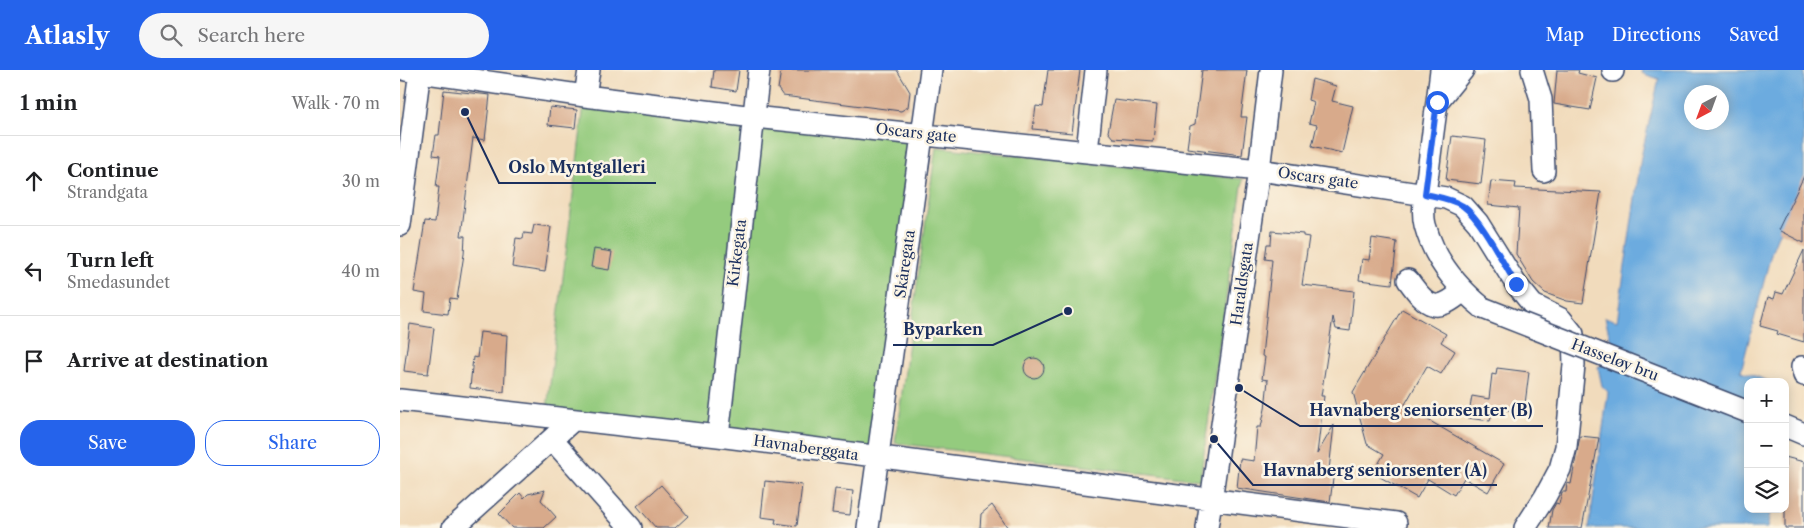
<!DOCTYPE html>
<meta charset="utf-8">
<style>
:root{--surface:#fff;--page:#f6f6f6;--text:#202124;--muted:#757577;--line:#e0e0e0;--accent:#2563eb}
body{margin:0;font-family:"Libre Caslon Text",serif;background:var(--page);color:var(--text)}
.controls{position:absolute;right:15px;bottom:15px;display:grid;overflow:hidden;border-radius:10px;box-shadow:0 2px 12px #0003}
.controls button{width:45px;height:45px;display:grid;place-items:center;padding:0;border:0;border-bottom:1px solid var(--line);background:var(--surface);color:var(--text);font:25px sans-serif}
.compass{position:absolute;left:1284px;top:15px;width:45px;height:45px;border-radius:50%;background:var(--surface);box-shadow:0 2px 12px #0003;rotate:221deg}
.stop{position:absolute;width:15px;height:15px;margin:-11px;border:4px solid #2563eb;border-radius:50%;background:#fff}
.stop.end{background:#2563eb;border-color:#fff;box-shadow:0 1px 5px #0008}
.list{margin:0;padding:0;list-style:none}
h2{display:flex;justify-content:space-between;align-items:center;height:65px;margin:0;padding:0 20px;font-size:21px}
h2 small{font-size:16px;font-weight:400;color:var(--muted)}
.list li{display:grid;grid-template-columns:32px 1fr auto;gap:15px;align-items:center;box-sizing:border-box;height:90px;padding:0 20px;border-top:1px solid var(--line)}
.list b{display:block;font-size:19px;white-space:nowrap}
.list p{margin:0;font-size:16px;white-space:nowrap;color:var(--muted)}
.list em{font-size:16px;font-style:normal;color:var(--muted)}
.actions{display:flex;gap:10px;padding:15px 20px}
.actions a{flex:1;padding:11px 0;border:1px solid var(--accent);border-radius:20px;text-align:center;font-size:18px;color:var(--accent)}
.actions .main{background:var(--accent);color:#fff}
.icon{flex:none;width:28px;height:28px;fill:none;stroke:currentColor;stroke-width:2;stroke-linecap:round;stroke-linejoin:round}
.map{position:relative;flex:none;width:1404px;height:458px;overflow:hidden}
header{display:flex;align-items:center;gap:30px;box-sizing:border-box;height:70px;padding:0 25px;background:var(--accent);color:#fff}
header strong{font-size:24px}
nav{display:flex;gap:28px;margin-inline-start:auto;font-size:18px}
.search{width:350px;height:45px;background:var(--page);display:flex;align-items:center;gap:12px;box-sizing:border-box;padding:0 18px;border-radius:28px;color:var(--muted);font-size:19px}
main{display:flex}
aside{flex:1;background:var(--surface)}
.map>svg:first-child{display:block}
</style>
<header>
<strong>Atlasly</strong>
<div class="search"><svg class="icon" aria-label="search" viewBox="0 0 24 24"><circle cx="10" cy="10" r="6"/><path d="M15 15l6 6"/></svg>Search here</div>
<nav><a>Map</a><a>Directions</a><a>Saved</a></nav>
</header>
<main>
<aside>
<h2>1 min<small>Walk · 70 m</small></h2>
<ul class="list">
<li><svg class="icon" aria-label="ahead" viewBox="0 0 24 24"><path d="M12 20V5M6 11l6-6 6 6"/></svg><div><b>Continue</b><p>Strandgata</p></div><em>30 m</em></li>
<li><svg class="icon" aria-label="left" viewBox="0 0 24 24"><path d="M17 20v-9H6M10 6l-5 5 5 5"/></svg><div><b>Turn left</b><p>Smedasundet</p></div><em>40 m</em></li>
<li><svg class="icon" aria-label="arrive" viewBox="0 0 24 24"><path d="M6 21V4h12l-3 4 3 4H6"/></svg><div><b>Arrive at destination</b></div></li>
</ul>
<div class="actions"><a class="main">Save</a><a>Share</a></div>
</aside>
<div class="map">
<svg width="1404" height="458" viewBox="0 0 1404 458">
<rect width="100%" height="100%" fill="#fcf5e5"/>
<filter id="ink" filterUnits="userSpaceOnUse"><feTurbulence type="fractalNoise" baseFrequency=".02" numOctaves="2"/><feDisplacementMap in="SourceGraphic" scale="10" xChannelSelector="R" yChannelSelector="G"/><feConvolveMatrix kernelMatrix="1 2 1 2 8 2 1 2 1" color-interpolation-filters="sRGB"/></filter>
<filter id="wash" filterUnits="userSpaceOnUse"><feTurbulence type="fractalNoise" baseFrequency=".0096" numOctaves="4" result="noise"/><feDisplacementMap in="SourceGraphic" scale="20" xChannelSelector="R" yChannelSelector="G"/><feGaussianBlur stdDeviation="1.12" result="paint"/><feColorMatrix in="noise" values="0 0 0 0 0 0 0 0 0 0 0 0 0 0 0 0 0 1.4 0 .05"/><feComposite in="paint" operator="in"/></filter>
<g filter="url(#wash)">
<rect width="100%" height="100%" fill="#f1dbbc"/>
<path fill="#94cb7e" stroke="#587d6e" d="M185,26L523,64L479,387L146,347Z
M536,77L843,109L800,410L495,373Z"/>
<path fill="#6cabdf" stroke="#446d9e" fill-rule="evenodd" d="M1242,0H1404V112L1389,138L1372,180L1341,301L1372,312H1348V439H1371L1367,458H1189L1208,322L1202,316L1198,297L1215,289L1205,247L1217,251L1241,87L1259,9L1241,3ZM1292,22H1322V52H1292Z"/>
<g id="blocks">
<path fill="#d8aa8b" d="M314,0H339L336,21L312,17Z
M381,0H497L510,22L508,37L501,41L383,26L378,19Z
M648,0H680L672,63L633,59L636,36L643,37Z
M802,0H847L841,47H847L842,85L787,78L790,56L795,54Z
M1157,0H1179L1178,3L1197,8L1190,40L1154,34Z
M912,9L936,16L932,31L953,36L942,83L912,76L917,55L909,53L914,32L908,30Z
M44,20L90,25L85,70L73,68L61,166H65L64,184L57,229L50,228L48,244L24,241L26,224L14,222L25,151L35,152L39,117H36L40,86L33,85L36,65H39Z
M714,30L757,35L753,71L713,68L708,62Z
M150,37L177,40L175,58L148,55Z
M1052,66L1086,70L1081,114L1046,110Z
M1404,106V173L1378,160Z
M1091,111L1116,113L1115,118L1201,122L1183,233L1167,231L1145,223L1133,212L1116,184L1119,138L1088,135Z
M134,155L151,157L145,202L112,197L116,168L123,169L124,163L132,164Z
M872,161L903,164V166L909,167L902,215L954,221L950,261L936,259L933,247L921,326H924L917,384L934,355L929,400L934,401L930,432L837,418L840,389L854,391L857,357H861L865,339L868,310L862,309L865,287L862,286L872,190L865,189L867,174H871Z
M972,168L997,172L992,214L959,210L962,189L969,190Z
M194,179L212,182L209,200L191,197Z
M1404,180V272L1377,264L1378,261L1360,256L1368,227L1374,229L1376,222L1383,224Z
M1002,239L1046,264L1041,272L1055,281L1041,304L1027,296L1004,336L1104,394L1088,422L1064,408L1054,425L1028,409L1017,428L973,403L984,384L967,374L953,322Z
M10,254L34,258L28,304L4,301Z
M80,262L107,265L104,322L70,318L73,287L77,288Z
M624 298a10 10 0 1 1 20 0a10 10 0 1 1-20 0Z
M1097,298L1129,302L1124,342L1093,338L1090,351L1068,348L1072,326L1089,329L1092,304L1096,305Z
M1180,366L1199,368L1182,458H1149L1152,440L1156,433L1159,434L1162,422H1166L1167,413L1171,414Z
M1385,387L1404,392V458H1385Z
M365,411L402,415L397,456L375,453L376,449L361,447Z
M261,415L288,446L275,458H256L237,436Z
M435,419L453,421L450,445L432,443Z
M145,420L141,430L156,447L144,458H112L99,444L120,423L124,428L128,424Z
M592,435L608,458H580L581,444Z"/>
</g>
</g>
<g filter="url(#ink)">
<use href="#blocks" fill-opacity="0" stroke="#3b496c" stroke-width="1"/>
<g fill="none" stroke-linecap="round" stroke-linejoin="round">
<g stroke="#3b496c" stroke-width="24">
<path id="minor" d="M6,0L185,26L354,47L859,100L1046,128L1063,136L1078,153L1116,214L1133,235L1161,249L1173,264L1174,295L1166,377L1160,399L1145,427L1125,458
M1041,0C1037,34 1032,68 1028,102C1026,118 1021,140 1025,155C1034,189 1057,217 1083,238
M1132,0L1141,29L1144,101
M1213,1V0
M185,26L189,0
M1037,32L1063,0
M687,81L696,0
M0,155L20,0
M1008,210C1028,238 1036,244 1063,221
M1402,297L1404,305
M0,330L318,366L996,453
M1385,356L1404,364
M318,366L359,0
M152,369L231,458
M53,458L173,350
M468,458L531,0
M807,458L859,100L871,0"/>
</g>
<use href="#minor" stroke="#fff" stroke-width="21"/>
<g stroke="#3b496c" stroke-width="24" stroke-linecap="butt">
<path id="minor-bridge" d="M1083,238L1348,342"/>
</g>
<use href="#minor-bridge" stroke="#fff" stroke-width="21"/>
</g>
</g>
<g fill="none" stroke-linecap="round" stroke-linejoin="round" filter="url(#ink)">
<path stroke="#2563eb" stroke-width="6" d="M1037,32L1025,124C1038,127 1052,129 1063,136C1083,151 1102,192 1116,214"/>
</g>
<g text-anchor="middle" stroke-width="5" stroke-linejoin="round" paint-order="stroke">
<g font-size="15" fill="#1b2f5e" stroke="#fcf5e5">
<text transform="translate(516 63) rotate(6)" y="5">Oscars gate</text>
<text transform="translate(918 108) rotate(8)" y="5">Oscars gate</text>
<text transform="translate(337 183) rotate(-83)" y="5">Kirkegata</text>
<text transform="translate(505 194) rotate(-82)" y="5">Skåregata</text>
<text transform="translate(842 214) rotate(-82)" y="5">Haraldsgata</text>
<text transform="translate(1215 290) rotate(21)" y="5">Hasseløy bru</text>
<text transform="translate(406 378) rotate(8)" y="5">Havnaberggata</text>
</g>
</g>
<path fill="none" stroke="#1b2f5e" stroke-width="2" d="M65 42L99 113H256M668 241L593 275H493M839 318L900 356H1143M814 369L853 415H1097"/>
<g fill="#1b2f5e" stroke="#fcf5e5" stroke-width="2">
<circle cx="65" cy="42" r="5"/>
<circle cx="668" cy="241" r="5"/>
<circle cx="839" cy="318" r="5"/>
<circle cx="814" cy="369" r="5"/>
</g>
<g font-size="16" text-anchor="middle" font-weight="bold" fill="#1b2f5e" stroke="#fcf5e5" stroke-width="5" stroke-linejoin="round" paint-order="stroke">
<text x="177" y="103">Oslo Myntgalleri</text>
<text x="543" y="265">Byparken</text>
<text x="1021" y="346">Havnaberg seniorsenter (B)</text>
<text x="975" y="406">Havnaberg seniorsenter (A)</text>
</g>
</svg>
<div class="controls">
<button>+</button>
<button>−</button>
<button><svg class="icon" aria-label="layers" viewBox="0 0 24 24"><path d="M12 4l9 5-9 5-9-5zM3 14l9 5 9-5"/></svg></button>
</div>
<svg class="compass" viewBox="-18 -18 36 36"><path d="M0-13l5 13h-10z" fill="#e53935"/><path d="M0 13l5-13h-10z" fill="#757577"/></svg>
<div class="stop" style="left:1037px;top:32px"></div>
<div class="stop end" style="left:1116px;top:214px"></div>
</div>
</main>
